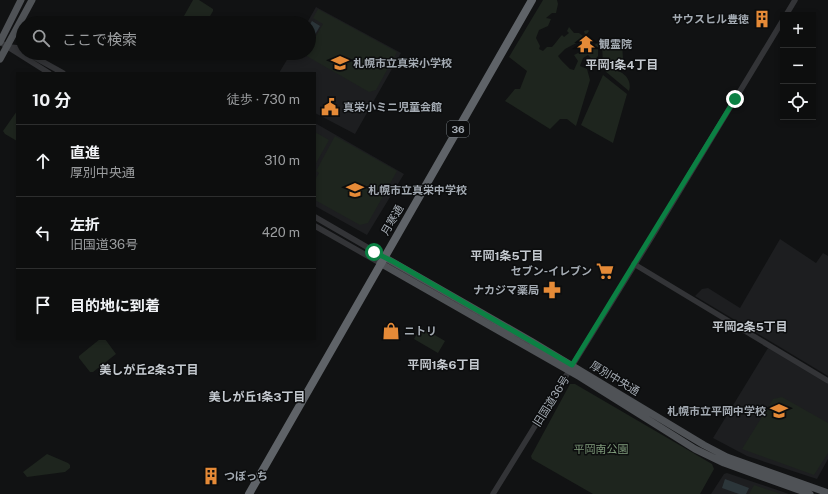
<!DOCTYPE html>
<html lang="ja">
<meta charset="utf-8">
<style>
:root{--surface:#0d0e0e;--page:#1b1c1c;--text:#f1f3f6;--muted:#9a9c9e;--line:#2d2e2e}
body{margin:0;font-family:"Public Sans","Noto Sans JP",sans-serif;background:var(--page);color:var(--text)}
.controls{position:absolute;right:12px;top:12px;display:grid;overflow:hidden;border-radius:0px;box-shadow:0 2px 6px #0003}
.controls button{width:36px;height:36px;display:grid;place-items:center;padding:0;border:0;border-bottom:1px solid var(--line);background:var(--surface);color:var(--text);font:20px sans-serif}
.stop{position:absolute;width:12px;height:12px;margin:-9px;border:3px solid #0b8043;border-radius:50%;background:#fff}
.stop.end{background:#0b8043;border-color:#fff;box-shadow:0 1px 4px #0008}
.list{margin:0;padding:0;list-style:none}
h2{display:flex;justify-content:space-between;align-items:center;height:52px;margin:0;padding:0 16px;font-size:17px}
h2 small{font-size:13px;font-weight:400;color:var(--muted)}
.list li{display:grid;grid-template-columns:26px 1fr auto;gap:12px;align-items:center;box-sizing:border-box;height:72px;padding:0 16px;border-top:1px solid var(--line)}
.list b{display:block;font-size:15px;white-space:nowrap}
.list p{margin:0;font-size:13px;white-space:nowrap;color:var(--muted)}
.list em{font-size:13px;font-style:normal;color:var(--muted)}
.icon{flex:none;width:22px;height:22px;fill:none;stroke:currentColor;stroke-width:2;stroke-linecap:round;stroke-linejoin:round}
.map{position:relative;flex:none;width:828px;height:494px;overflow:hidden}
.search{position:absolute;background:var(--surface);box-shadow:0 2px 6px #0003;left:16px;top:16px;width:300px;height:44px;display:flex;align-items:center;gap:10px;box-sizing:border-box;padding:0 14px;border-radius:22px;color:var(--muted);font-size:15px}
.panel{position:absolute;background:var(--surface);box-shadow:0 2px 6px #0003;left:16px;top:72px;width:300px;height:268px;border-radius:0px}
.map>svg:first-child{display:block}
</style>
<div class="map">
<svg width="828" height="494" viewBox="0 0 828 494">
<rect width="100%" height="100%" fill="#111213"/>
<path fill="#1d1e20" d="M316,7L401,53L355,134L315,113V73H279L291,53H309V23H307Z
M315,123L404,174L367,235L315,206Z
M780,239L816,263L823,253L828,256V376L695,296L702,289L708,288L740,308Z
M768,348L828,384V459L817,479L747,456L713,438Z
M727,473L789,494H711L724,474Z"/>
<path fill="#1e251e" d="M193,0H199L213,9V11L206,23H180Z
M543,0H557L558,4L556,13H552L546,18L551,19L548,26L539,30L536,38L540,46L539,49L543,51L547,47H552C556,43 558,39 562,35L564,37L569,33L567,31L569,27L574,33H579L583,36L585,34L584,31L588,30L589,31L582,40L565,49L558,56L561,60L570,69L574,70L578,61L574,55L598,43V56L594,61L588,55L583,58L580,66L587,69L590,80L576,126L567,119H560L550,129L505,101L515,89H520L527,71L509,57Z
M318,9L397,52L376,90L369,92L305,55L306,53H309V48L323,24L313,18Z
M608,41H626V43L622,44L623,59H621V63H618L617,66H603L602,43L607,44Z
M605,67L617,68V71C626,73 632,82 629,91L605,71Z
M603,75L627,94L613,143L581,125Z
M17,111V141L5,134L3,131Z
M315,132L329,140L315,165Z
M335,136L397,171L368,223L360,225L315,200V180L319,173L316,171Z
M421,327L445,341L438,353L414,339Z
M100,339H105L116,354L93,372H90L79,358V356Z
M570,384H575L712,464L714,469L700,494H593L532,459L531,456Z
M782,397L828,423V453L814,475L742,449L773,399Z
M47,454L68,463L70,465V468L65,472L27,477L23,472Z
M754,485L781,494H749Z"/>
<path fill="#2c363a" d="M312,21L320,26L309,45V26Z
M725,479L749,488L746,494H739L722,488Z"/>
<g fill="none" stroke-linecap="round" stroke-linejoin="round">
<path stroke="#333437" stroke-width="5.5" d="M786,15L795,0
M0,42L49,73
M10,47L19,48L23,51
M27,53L63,73
M315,217L384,257
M315,226L380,263
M634,264L828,381
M493,494L653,235L783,20"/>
<path stroke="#4f5256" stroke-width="7" d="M0,42L21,0
M0,59L32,0
M384,257L531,341L704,445L727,457L828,493
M380,263L580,377L695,449L724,463L810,494"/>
<path stroke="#5f6368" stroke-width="8" d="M249,494L532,0"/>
</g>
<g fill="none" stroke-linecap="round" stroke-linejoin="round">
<path stroke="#0b8043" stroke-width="5" d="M374,252L394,262L572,365L735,99"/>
</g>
<defs>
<g id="building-bare" transform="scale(1.38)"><path d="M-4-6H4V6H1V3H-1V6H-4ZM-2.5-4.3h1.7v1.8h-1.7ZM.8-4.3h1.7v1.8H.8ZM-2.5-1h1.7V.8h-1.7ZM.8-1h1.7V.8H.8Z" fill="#e58a37" stroke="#0c0d0e" stroke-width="2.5" paint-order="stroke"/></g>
<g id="temple-bare" transform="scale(1.38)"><path d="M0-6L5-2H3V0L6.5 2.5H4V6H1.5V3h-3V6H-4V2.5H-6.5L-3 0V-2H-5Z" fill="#e58a37" stroke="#0c0d0e" stroke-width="2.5" paint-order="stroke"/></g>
<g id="school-bare" transform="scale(1.38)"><path d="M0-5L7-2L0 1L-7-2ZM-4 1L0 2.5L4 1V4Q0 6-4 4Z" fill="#e58a37" stroke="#0c0d0e" stroke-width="2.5" paint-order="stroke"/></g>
<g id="civic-bare" transform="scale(1.38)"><path d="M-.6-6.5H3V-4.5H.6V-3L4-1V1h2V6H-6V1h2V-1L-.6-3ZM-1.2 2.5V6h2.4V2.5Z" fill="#e58a37" stroke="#0c0d0e" stroke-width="2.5" paint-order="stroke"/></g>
<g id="supermarket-bare" transform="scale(1.38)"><path d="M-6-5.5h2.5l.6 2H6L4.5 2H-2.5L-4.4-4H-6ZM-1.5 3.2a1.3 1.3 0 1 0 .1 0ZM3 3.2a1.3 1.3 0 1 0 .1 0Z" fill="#e58a37" stroke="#0c0d0e" stroke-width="2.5" paint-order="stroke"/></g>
<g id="pharmacy-bare" transform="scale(1.38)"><path d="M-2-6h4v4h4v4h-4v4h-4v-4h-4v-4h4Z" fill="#e58a37" stroke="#0c0d0e" stroke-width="2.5" paint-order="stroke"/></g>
<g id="shop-bare" transform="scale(1.38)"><path d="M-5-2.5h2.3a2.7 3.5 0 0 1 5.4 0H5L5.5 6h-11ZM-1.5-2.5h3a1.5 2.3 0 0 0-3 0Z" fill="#e58a37" stroke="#0c0d0e" stroke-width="2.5" paint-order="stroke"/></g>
</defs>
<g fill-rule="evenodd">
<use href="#building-bare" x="762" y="19"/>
<use href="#temple-bare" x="586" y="44"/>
<use href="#school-bare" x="340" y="63"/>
<use href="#civic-bare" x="330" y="107"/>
<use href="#school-bare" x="355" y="190"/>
<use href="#supermarket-bare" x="605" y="271"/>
<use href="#pharmacy-bare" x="552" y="290"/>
<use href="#shop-bare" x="391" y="331"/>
<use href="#school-bare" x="779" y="411"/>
<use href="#building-bare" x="211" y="476"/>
</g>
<g text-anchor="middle" stroke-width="3" stroke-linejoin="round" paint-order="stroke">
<rect fill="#0c0d0e" stroke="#767c82" stroke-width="1" x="447" y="121" width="22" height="16" rx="3"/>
<g font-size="10" font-weight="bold" fill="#a4abb3">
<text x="458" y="133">36</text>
</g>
<g font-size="11" font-weight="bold" fill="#a4abb3" stroke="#0c0d0e" text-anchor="start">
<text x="749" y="23" text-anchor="end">サウスヒル豊徳</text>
<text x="599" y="48">観霊院</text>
<text x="353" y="67">札幌市立真栄小学校</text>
<text x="343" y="111">真栄小ミニ児童会館</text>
<text x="368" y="194">札幌市立真栄中学校</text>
<text x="592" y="275" text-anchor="end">セブン-イレブン</text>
<text x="539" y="294" text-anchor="end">ナカジマ薬局</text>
<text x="404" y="335">ニトリ</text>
<text x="766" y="415" text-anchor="end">札幌市立平岡中学校</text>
<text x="224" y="480">つぼっち</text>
</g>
<g font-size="11" fill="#a4abb3" stroke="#0c0d0e">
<text transform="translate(392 220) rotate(-60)" y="4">月寒通</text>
<text transform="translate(615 378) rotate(31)" y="4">厚別中央通</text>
<text transform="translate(551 401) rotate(-58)" y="4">旧国道36号</text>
</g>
<g font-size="11" fill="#809d7c" stroke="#0c0d0e">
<text x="601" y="453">平岡南公園</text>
</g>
<g font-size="12" font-weight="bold" fill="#c4c9cf" stroke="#0c0d0e">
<text x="622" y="69">平岡1条4丁目</text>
<text x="507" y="260">平岡1条5丁目</text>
<text x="750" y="331">平岡2条5丁目</text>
<text x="444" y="369">平岡1条6丁目</text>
<text x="149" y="374">美しが丘2条3丁目</text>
<text x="257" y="401">美しが丘1条3丁目</text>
</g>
</g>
</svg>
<div class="controls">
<button>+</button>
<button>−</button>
<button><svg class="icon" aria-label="locate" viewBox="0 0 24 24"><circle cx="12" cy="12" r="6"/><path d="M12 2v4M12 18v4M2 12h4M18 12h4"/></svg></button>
</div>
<div class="stop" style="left:374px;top:252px"></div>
<div class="stop end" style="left:735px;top:99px"></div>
<div class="search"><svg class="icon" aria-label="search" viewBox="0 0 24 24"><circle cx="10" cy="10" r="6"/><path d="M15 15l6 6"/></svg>ここで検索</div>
<section class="panel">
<h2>10 分<small>徒歩 · 730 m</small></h2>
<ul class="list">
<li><svg class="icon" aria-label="ahead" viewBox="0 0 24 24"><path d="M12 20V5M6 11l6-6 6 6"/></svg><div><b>直進</b><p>厚別中央通</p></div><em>310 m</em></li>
<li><svg class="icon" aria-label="left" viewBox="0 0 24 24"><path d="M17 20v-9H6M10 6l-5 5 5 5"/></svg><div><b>左折</b><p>旧国道36号</p></div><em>420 m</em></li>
<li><svg class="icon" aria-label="arrive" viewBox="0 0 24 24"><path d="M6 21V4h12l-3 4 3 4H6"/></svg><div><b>目的地に到着</b></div></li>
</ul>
</section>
</div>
